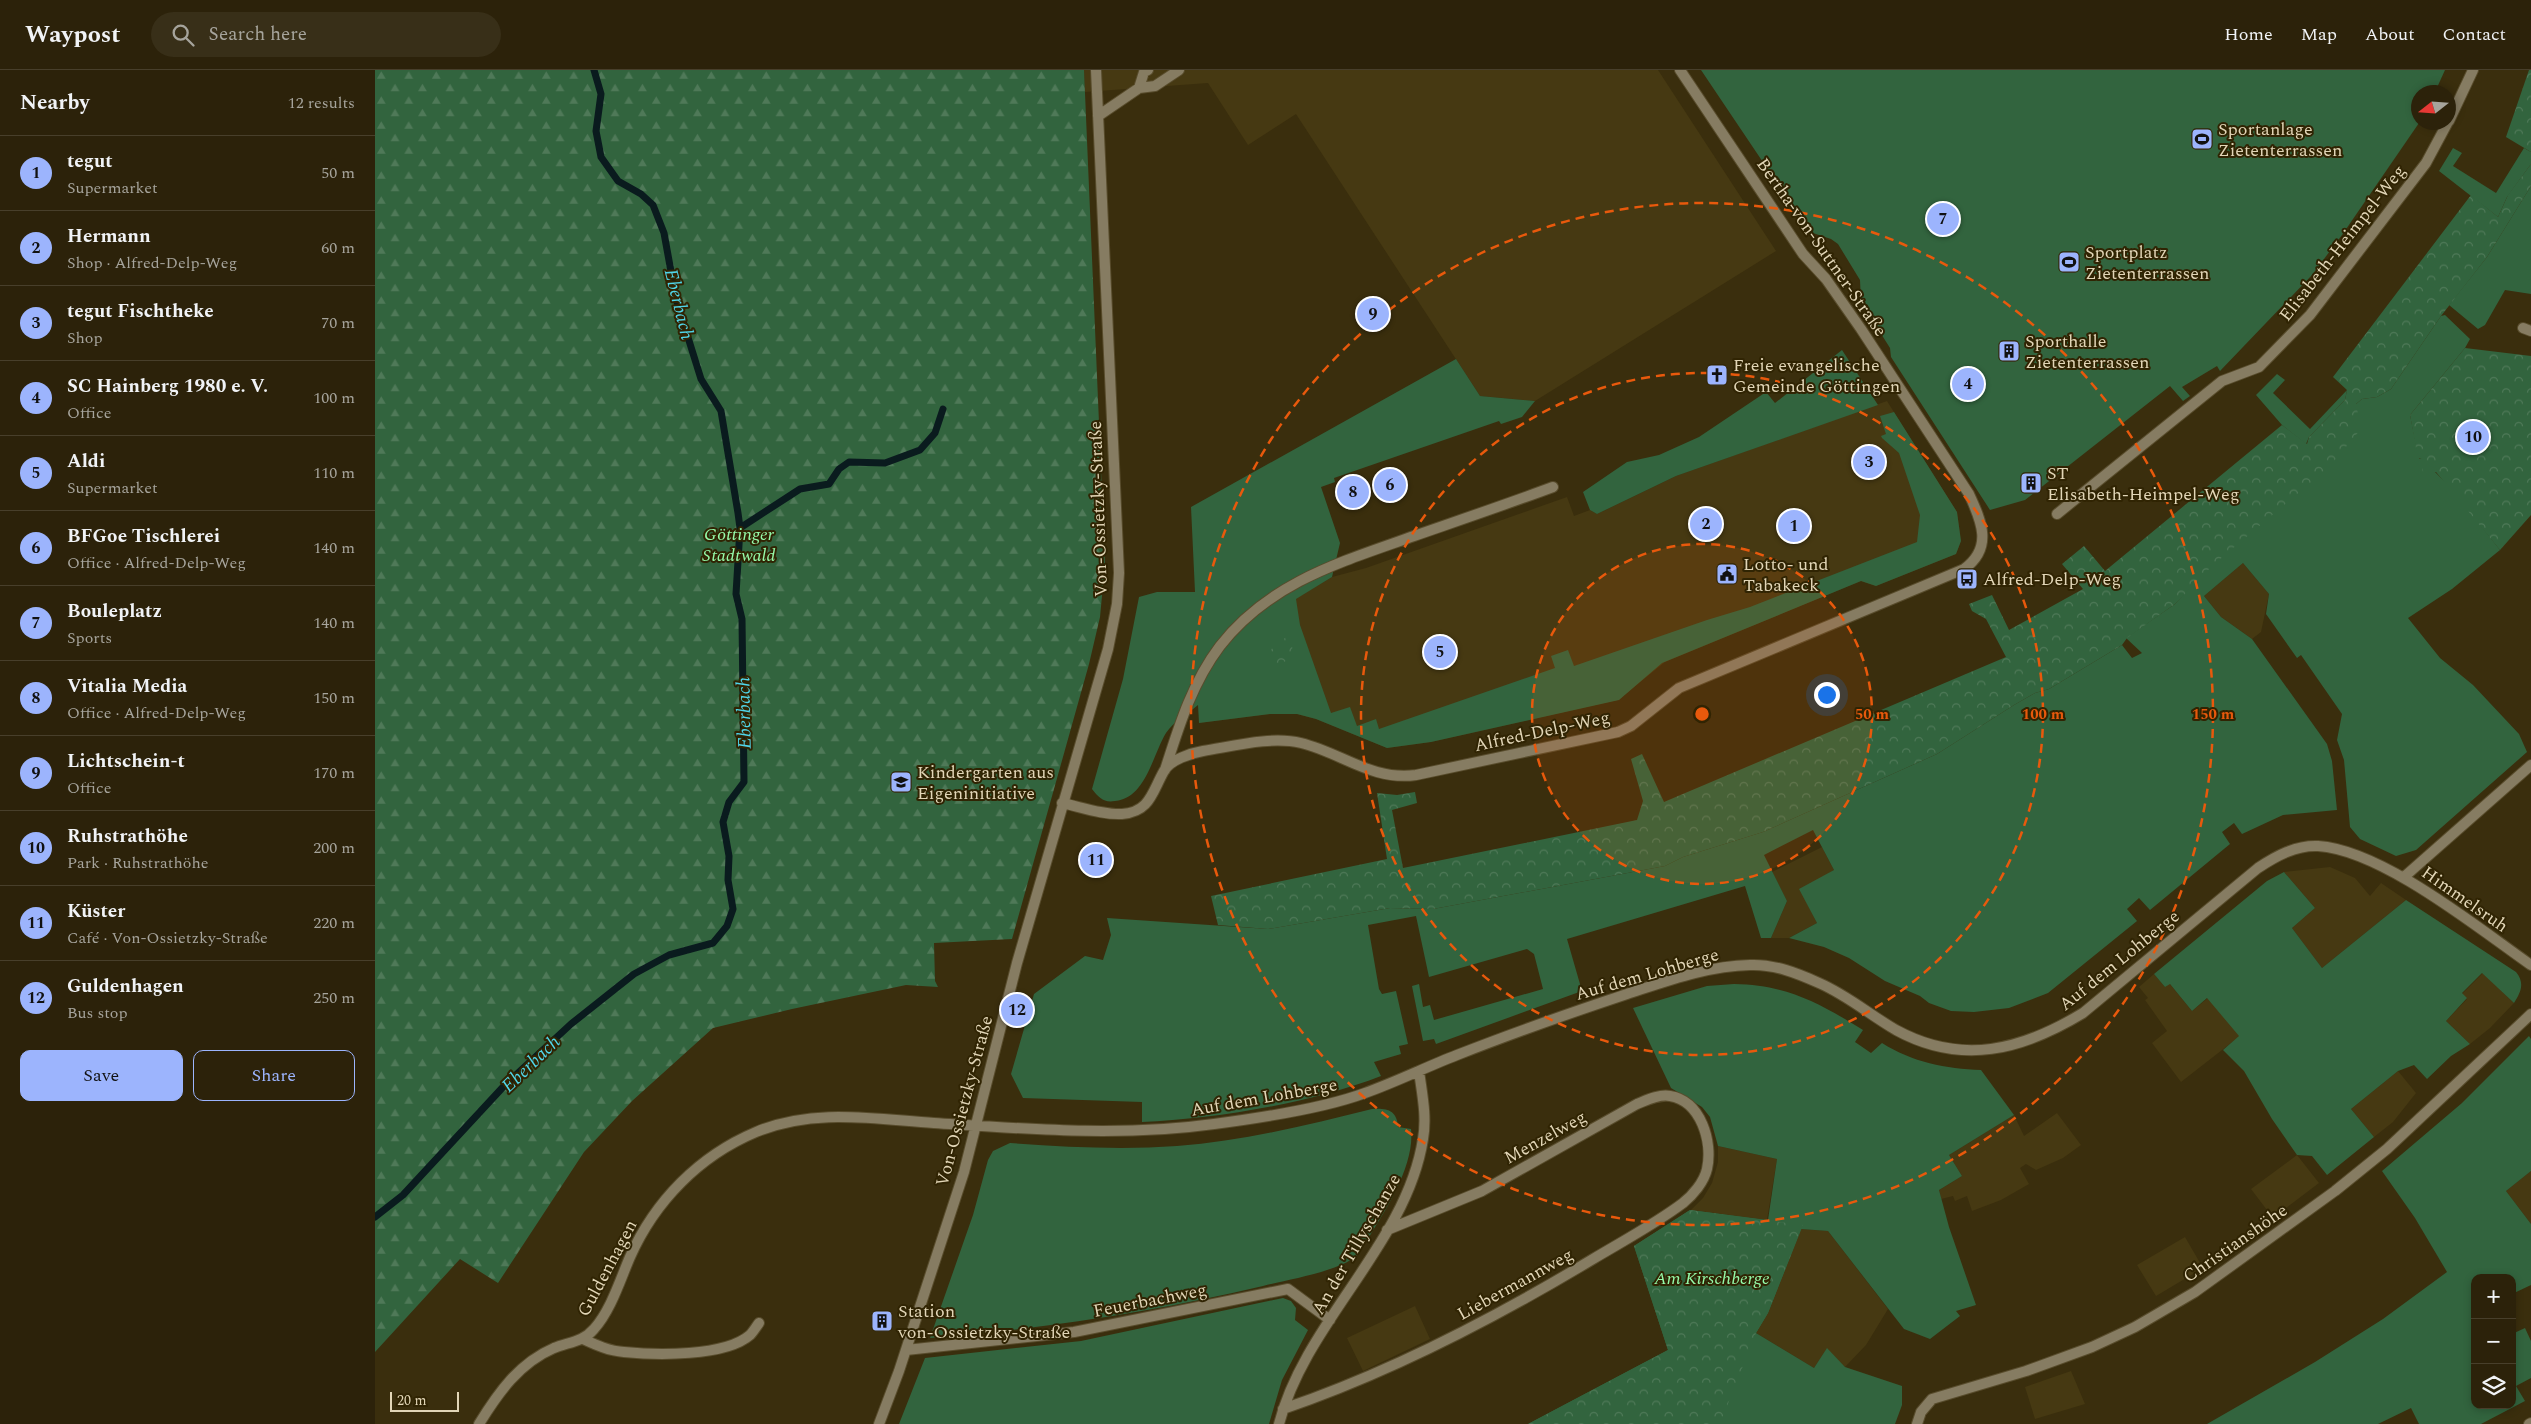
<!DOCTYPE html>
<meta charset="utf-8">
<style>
:root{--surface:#2c220a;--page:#382f18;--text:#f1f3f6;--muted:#a6a49c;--line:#483f2b;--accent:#9cb4fd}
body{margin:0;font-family:Spectral,serif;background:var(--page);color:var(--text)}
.controls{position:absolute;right:15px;bottom:15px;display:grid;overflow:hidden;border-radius:10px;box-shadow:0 2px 8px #0003}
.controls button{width:45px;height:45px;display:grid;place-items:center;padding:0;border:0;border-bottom:1px solid var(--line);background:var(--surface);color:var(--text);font:25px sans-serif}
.compass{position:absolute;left:2036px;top:15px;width:45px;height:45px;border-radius:50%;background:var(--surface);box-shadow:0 2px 8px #0003;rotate:253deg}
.scale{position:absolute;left:15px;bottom:12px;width:69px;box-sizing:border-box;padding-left:5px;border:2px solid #e2d6b7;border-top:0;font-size:14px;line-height:18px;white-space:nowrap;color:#e2d6b7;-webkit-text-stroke:4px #302403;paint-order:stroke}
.you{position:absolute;left:1451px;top:624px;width:18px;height:18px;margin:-12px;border:4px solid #fff;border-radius:50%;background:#1a73e8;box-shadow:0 0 0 8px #1a73e833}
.badge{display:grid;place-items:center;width:32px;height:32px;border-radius:50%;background:var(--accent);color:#111;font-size:16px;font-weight:700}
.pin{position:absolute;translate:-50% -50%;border:2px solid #fff;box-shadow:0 1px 5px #0006}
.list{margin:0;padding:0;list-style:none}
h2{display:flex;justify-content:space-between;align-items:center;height:65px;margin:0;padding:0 20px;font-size:21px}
h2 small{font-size:16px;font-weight:400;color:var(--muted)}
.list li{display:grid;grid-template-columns:32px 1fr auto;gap:15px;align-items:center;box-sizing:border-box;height:75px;padding:0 20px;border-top:1px solid var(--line)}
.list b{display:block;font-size:19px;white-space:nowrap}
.list p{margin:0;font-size:16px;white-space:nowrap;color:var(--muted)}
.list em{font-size:16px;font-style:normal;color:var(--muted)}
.actions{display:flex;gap:10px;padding:15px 20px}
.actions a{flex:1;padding:11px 0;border:1px solid var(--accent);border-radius:10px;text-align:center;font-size:18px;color:var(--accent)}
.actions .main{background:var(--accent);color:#111}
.icon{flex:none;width:28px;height:28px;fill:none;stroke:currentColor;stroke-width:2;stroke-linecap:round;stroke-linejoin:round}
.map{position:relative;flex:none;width:2156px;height:1354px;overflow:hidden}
header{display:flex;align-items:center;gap:30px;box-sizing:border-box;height:70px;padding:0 25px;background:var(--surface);border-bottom:1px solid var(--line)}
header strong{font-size:24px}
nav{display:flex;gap:28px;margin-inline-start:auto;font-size:18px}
.search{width:350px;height:45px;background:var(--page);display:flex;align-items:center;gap:12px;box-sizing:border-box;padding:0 18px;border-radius:28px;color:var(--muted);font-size:19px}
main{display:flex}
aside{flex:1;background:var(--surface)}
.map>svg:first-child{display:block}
</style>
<header>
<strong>Waypost</strong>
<div class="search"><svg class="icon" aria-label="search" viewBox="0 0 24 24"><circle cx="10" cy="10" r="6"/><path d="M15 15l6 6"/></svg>Search here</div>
<nav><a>Home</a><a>Map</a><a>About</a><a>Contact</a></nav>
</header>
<main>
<aside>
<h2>Nearby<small>12 results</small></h2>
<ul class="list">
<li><span class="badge">1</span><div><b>tegut</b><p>Supermarket</p></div><em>50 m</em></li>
<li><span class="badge">2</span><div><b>Hermann</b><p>Shop · Alfred-Delp-Weg</p></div><em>60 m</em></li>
<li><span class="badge">3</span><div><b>tegut Fischtheke</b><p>Shop</p></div><em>70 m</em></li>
<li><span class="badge">4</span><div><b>SC Hainberg 1980 e. V.</b><p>Office</p></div><em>100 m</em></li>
<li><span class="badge">5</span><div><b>Aldi</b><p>Supermarket</p></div><em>110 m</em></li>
<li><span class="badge">6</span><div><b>BFGoe Tischlerei</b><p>Office · Alfred-Delp-Weg</p></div><em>140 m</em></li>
<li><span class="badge">7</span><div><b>Bouleplatz</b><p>Sports</p></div><em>140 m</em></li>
<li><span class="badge">8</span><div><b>Vitalia Media</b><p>Office · Alfred-Delp-Weg</p></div><em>150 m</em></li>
<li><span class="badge">9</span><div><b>Lichtschein-t</b><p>Office</p></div><em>170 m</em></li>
<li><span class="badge">10</span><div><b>Ruhstrathöhe</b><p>Park · Ruhstrathöhe</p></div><em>200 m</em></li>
<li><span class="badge">11</span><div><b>Küster</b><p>Café · Von-Ossietzky-Straße</p></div><em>220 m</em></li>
<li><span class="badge">12</span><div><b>Guldenhagen</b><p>Bus stop</p></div><em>250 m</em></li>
</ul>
<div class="actions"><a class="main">Save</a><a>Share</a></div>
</aside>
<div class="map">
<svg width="2156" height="1354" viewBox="0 0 2156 1354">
<defs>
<pattern id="forest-firs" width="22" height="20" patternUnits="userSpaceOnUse" patternTransform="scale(1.25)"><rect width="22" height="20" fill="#32643e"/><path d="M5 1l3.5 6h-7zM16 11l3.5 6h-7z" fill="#4f7958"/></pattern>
<pattern id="park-crowns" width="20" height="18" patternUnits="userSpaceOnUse" patternTransform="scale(1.25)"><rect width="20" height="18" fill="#32643e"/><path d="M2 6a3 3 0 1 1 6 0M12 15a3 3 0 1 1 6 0" fill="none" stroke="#4f7958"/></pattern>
</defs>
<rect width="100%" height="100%" fill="#3a2e0d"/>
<path fill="#463912" d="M709,0H1283L1401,181L1160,331L1105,326L921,44L873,75L833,13L710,22Z
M1512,331L1582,442L1586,471L1581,484L1501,516L1486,511L1290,592L1243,630L1056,672L1012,678L941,649L922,644H895L824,653L896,543L957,507L991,498L1192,427L1199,446L1215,440L1222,444L1301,406Z
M1868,493L1894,524L1886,562L1877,569L1846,547L1829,526Z
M1447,777L1459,800L1427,823L1442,853L1414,868H1396L1412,831L1397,802Z
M1955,797L1980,808L1995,826L2006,813L2031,830L1947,898L1917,858L1940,838L1909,802Z
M2108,903L2139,933L2115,958L2095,974L2071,951L2092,929L2087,924Z
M1779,904L1790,917L1794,913L1817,941L1833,928L1865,966L1806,1012L1777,973L1792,961L1770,930L1773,928L1764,917Z
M2023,1001L2041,1023L2018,1052L1999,1067L1976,1039Z
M1682,1043L1706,1075L1688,1088L1661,1100L1651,1094L1645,1098L1654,1114L1626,1130L1597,1141L1592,1126L1580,1131L1578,1126L1566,1129L1564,1120L1587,1106L1574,1085L1639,1045L1649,1066Z
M1343,1076L1402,1089L1392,1150L1316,1140L1328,1128L1337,1113L1343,1092Z
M1922,1085L1944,1113L1898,1148L1876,1119Z
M2156,1101V1154L2131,1121Z
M1426,1159L1453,1161L1513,1239L1491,1275L1470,1297L1452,1279L1439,1298L1381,1263L1393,1243Z
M1810,1167L1828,1198L1781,1226L1762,1195Z
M1040,1236L1055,1269L988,1301L972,1268Z
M1696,1301L1710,1334L1660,1349L1650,1317Z"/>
<path fill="#32643e" d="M1326,0H2070L2060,22H2044V53L1967,165L1937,205L1845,301L1842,296L1807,317L1815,326L1808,331L1795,316L1650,430L1615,440L1516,287L1515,278L1486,232L1485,210L1463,174L1456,169L1435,162Z
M2078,78L2087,83L2078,96L2121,123L2149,78L2156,82V94L2132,127L2123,147L2064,101Z
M2156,116V224L2130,220L2110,255L2103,259L2074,235L2112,187Z
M2070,245L2095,269L2090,278L2035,345L2044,389L2046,388L2077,419L2125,480L2077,519L2033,548L2065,588L2098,615L2144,664L2152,682L2041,780L2021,786L1985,769L1975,757L1969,690L1962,670L1967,644L1926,585L1922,588L1891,544L1894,524L1868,493L1829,526L1846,547L1877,569L1952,674L1957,691L1962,740L1908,745L1867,764L1859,753L1847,762L1855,774L1775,840L1764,828L1752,839L1762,851L1673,923L1634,938L1599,942L1576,941L1554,933L1545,926L1510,911L1474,888L1449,877L1414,868L1442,853L1424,819L1459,800L1438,760L1389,785L1412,831L1396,868H1386L1370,816L1192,869L1207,921L1061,974L1059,969L1048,971L1037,916L1044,914L1048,937L1055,935L1059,950L1168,919L1159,884L1152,879L1054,907L1041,846L993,855L1004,919L1007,924L1021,921L1033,974L1024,976L1026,984L999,992L1006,1006C937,1033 840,1049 767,1052V1032L648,1028L636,1004L659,924L710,886L728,890L736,865L732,848L893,859L1015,838L1058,839L1290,796L1308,787L1388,762L1562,684L1639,635L1660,623L1674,619L1747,575L1757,588L1767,583L1751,568L1800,534L1981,334L1987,329L2002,327L2016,319L2066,246Z
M1467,280L1503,335L1301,406L1222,444L1215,440L1208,422L1252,392L1284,385L1324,367L1391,322L1400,333Z
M1081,289L1105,326L1160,331L1147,347L1126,354L1124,351L959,408L960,412L946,417L965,473L957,507L921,529L925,555L956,643L975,637L982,656L1001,649L1004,659L1180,598L1176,586L1193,580L1199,596L1332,550L1375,537L1542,472L1545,445L1524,383L1507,368L1506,366L1511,364L1505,346L1519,342L1582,442L1586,471L1581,484L1501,516L1486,511L1287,593L1244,630L1056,672L1012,678L941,649L922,644H895L824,653L823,635C814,643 798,652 791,663C777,686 771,728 740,731C729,733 724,728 717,719L748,609L764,527L782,522H820L816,437Z
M1902,304L1910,310L1898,323L1935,359L1972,320L1970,330L1934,367L1931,374L1907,355L1881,325Z
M1909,802L1940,838L1917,858L1947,898L2031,830L2141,902C2150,913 2146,922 2139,933L2107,903L2087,923L2092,928L2071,951L2095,974L2076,986L2052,1009L2039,995L2023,1001L1976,1039L1999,1067L1952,1105L1937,1086L1922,1085L1897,1049L1869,1001L1848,980L1864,966L1832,928L1817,941L1795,914L1790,917L1779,904L1892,811Z
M1359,914C1413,915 1444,933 1488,960L1480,972L1496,983L1507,973C1537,992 1571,999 1606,1000L1639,1045L1574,1085L1587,1106L1564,1120L1574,1157L1601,1235L1581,1241L1585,1246L1555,1269L1529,1259L1453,1161L1426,1159L1393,1243L1381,1263L1439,1298L1452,1278L1470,1297L1527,1316V1335L1520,1354H1153L1293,1280L1259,1176L1315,1140L1393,1150L1402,1089L1343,1076L1335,1047L1327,1037L1296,1018L1258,938L1332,916Z
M2154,966L2156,969V1101L2131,1121L2156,1154V1215L2137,1224V1208H2100V1335H2137V1264L2150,1258L2156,1271V1308L2141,1316L2150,1331L2106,1354H2044L2036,1338L2003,1354H1832L1940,1292L2008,1249L2072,1202L2040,1148L2007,1101L2087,1033Z
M997,1039C1012,1038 1022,1040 1023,1057L1036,1059C1040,1094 1012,1138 994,1167C989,1173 985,1184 979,1188C956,1203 915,1209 888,1216C778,1242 667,1259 555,1268L598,1145L613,1090L618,1081L635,1073C691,1077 746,1080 802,1076C869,1071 933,1055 997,1039Z
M908,1228L916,1231L921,1238L920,1250L933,1260L907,1310L894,1354H524L550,1288L706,1271Z"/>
<path fill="url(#forest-firs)" d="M0,0H709L730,494L725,547L714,594L637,869L559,873L560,911L563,917L531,915L417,939L338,958L257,1031L209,1082L123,1213L85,1189L0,1282Z"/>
<path fill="url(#park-crowns)" d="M2154,0H2156V82L2131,67Z
M2156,94V116L2112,187L2066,246L2016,319L2002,327L1987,329L1981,334L1986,359L1954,397L1837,496L1800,534L1752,568L1747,575L1674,619L1660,623L1639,635L1562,684L1388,762L1308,787L1290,796L1058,839L1015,838L893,859L843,855L836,826L1012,789L1002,723L1022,725L1040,722L1042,733L1017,740L1028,798L1262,750L1268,731L1256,689L1267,684L1289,732L1631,587L1611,549L1597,541L1594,534L1617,525L1634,560L1708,519L1687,494L1709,476L1730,501L1907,355L1932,374L1934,367L1970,330L1972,320L1958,307L2096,125L2123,147L2133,125Z
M2090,278L2156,286V445L2125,480L2061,402L2048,403L2046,388L2043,389L2035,345Z
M916,563L918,587L900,597L894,581Z
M1315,1140L1428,1155L1393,1243L1381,1263L1345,1354H1153L1293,1280L1259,1176Z"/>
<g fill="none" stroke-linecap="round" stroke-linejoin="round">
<path stroke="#0a1b1e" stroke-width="7" d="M365,458L425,419L454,414L464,399L474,392L510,393L545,380L560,363L568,339
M0,1147L28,1125L129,1016L196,954L259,904L294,885L338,873L352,856L358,839L353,810L354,786L348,752L354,732L369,712L367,549L361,524L365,458L363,443L346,341L326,309L301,229L289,163L278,135L266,124L243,111L226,87L221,61L226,24L219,0"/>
<g stroke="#584c2c" stroke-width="12">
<path id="minor" d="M764,18L769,2L773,0
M723,46L764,18L780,16L804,0
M2074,51L2098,0
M2148,258L2156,261
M1682,444L1847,311L1884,297L1935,245L2051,93L2073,52
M790,700C804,656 817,613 845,576C895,512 966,492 1039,466C1085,450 1132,434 1178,417
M687,733C706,737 727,745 747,744C775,742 777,722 789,701C795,690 816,683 828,681C859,676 896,666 926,673C967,683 997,711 1041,705L1243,662L1256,656L1304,618L1589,499C1618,478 1607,452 1594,424L1486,259L1451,209L1428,184L1305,0
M2029,807L2156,695
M208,1269C221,1275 234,1281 249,1282C280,1285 350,1287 375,1265C378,1262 381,1257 384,1253
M531,1280L699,1262L913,1219L955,1250
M908,1339C1017,1302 1120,1248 1218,1189C1248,1171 1280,1154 1308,1133C1318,1125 1329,1112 1332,1099C1338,1072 1326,1031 1295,1026C1284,1024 1272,1030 1262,1034L1107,1121L1012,1160
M104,1354C123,1323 144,1293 179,1278C194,1272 208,1272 219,1259C236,1240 245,1210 255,1187C280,1131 324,1086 381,1062C439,1038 498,1049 559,1053C652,1059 746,1067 839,1054C885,1048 947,1039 990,1023C1021,1012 1051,997 1082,985C1138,963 1195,943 1252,924C1292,911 1332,896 1375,895C1399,894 1422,903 1444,913C1472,925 1495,945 1521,960C1587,996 1647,980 1708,943L1883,798C1901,786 1921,775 1943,776C2007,780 2103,858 2156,895
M504,1354L524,1301L589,1102L642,893L733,579L742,534L744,503L721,0
M904,1354C930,1252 1032,1173 1048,1069C1052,1046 1047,1024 1044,1001
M1542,1354L1546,1342L1557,1329L1651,1301L1717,1277L1760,1257L1820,1222L1960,1121L2012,1079L2156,944
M2154,1354L2156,1353"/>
</g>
<use href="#minor" stroke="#867c62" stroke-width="10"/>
</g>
<circle cx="1327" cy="644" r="170" fill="#e8590c" fill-opacity=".12"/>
<g fill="none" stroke="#e8590c" stroke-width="2.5" stroke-dasharray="9 6">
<circle cx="1327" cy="644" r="170"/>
<circle cx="1327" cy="644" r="341"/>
<circle cx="1327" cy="644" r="511"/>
</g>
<defs>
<g id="stadium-square" transform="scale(1.125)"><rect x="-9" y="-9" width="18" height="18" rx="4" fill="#9cb4fd" stroke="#302403"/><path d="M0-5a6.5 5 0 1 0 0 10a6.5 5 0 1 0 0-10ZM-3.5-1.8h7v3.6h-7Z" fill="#111"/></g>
<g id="building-square" transform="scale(1.125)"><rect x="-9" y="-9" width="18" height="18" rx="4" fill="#9cb4fd" stroke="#302403"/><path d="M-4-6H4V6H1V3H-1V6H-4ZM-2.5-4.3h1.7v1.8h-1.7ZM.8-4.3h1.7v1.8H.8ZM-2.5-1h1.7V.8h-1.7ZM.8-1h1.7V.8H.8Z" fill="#111"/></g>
<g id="church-square" transform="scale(1.125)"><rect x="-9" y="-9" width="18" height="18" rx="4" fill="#9cb4fd" stroke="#302403"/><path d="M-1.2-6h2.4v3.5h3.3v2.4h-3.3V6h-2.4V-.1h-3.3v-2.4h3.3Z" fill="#111"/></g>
<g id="civic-square" transform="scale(1.125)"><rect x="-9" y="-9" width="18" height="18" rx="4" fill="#9cb4fd" stroke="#302403"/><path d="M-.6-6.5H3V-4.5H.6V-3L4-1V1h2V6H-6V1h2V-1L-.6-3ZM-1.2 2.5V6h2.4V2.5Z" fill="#111"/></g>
<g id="bus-square" transform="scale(1.125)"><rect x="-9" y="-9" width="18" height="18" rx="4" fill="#9cb4fd" stroke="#302403"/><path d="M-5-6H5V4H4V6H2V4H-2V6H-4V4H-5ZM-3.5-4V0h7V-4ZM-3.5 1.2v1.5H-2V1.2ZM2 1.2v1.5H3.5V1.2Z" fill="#111"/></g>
<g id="school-square" transform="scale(1.125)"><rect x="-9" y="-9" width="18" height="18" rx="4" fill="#9cb4fd" stroke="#302403"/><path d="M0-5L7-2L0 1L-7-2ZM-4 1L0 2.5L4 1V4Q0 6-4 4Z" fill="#111"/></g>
</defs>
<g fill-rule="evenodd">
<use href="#stadium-square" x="1827" y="69"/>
<use href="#stadium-square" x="1694" y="192"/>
<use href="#building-square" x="1634" y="281"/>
<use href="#church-square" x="1342" y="305"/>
<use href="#building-square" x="1656" y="413"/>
<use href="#civic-square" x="1352" y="504"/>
<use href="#bus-square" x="1592" y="509"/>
<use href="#school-square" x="526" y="712"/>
<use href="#building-square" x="507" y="1251"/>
</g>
<g text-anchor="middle" stroke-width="4" stroke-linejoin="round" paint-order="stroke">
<g font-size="18" fill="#e2d6b7" stroke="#302403" text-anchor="start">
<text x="1843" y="65">Sportanlage<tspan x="1843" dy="21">Zietenterrassen</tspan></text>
<text x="1710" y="188">Sportplatz<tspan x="1710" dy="21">Zietenterrassen</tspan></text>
<text x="1650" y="277">Sporthalle<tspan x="1650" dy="21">Zietenterrassen</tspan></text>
<text x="1358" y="301">Freie evangelische<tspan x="1358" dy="21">Gemeinde Göttingen</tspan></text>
<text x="1672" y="409">ST<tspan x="1672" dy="21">Elisabeth-Heimpel-Weg</tspan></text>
<text x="1368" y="500">Lotto- und<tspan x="1368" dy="21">Tabakeck</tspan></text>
<text x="1608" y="515">Alfred-Delp-Weg</text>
<text x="542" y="708">Kindergarten aus<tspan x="542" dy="21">Eigeninitiative</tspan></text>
<text x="523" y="1247">Station<tspan x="523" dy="21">von-Ossietzky-Straße</tspan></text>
</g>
<g font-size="18" fill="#e2d6b7" stroke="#302403">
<text transform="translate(1967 173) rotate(-52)" y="6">Elisabeth-Heimpel-Weg</text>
<text transform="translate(1447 177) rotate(55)" y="6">Bertha-von-Suttner-Straße</text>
<text transform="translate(723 439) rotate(-92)" y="6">Von-Ossietzky-Straße</text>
<text transform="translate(1167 661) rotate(-12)" y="6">Alfred-Delp-Weg</text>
<text transform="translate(2090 829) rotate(35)" y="6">Himmelsruh</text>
<text transform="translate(1744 890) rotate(-39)" y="6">Auf dem Lohberge</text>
<text transform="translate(1272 904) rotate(-16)" y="6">Auf dem Lohberge</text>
<text transform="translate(889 1027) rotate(-10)" y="6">Auf dem Lohberge</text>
<text transform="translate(589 1031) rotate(-75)" y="6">Von-Ossietzky-Straße</text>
<text transform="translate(1170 1067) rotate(-29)" y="6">Menzelweg</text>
<text transform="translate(1860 1173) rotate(-35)" y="6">Christianshöhe</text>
<text transform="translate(981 1174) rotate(-60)" y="6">An der Tillyschanze</text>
<text transform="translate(232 1198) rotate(-62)" y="6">Guldenhagen</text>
<text transform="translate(1140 1214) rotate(-29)" y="6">Liebermannweg</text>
<text transform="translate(775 1230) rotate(-11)" y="6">Feuerbachweg</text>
</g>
<g font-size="18" font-style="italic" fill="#95fbaa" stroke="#302403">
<text x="364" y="470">Göttinger<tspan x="364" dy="21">Stadtwald</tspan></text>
<text x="1337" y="1214">Am Kirschberge</text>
</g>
<g font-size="19" font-style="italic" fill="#50d6ea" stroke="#302403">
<text transform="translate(305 234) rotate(76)" y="7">Eberbach</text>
<text transform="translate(368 643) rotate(-91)" y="7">Eberbach</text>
<text transform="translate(155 993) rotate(-44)" y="7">Eberbach</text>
</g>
</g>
<circle cx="1327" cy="644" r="8" fill="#e8590c" stroke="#302403" stroke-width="2.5"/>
<g font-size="15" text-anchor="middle" font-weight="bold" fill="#e8590c" stroke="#302403" stroke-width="4" stroke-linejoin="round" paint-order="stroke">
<text x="1497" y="649">50 m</text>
<text x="1668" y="649">100 m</text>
<text x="1838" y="649">150 m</text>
</g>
</svg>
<div class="controls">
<button>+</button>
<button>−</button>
<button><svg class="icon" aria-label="layers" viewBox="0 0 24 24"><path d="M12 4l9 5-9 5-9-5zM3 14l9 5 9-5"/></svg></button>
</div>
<svg class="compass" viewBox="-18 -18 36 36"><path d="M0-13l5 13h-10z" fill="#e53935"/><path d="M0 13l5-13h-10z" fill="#a6a49c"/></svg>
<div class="scale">20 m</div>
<div class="you"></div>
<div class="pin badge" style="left:1419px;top:456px">1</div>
<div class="pin badge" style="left:1331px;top:454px">2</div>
<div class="pin badge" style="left:1494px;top:392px">3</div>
<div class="pin badge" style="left:1593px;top:314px">4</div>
<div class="pin badge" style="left:1065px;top:582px">5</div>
<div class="pin badge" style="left:1015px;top:415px">6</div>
<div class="pin badge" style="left:1568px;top:149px">7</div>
<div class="pin badge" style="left:978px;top:422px">8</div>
<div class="pin badge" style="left:998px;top:244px">9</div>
<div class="pin badge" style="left:2098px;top:367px">10</div>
<div class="pin badge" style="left:721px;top:790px">11</div>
<div class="pin badge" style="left:642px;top:940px">12</div>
</div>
</main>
